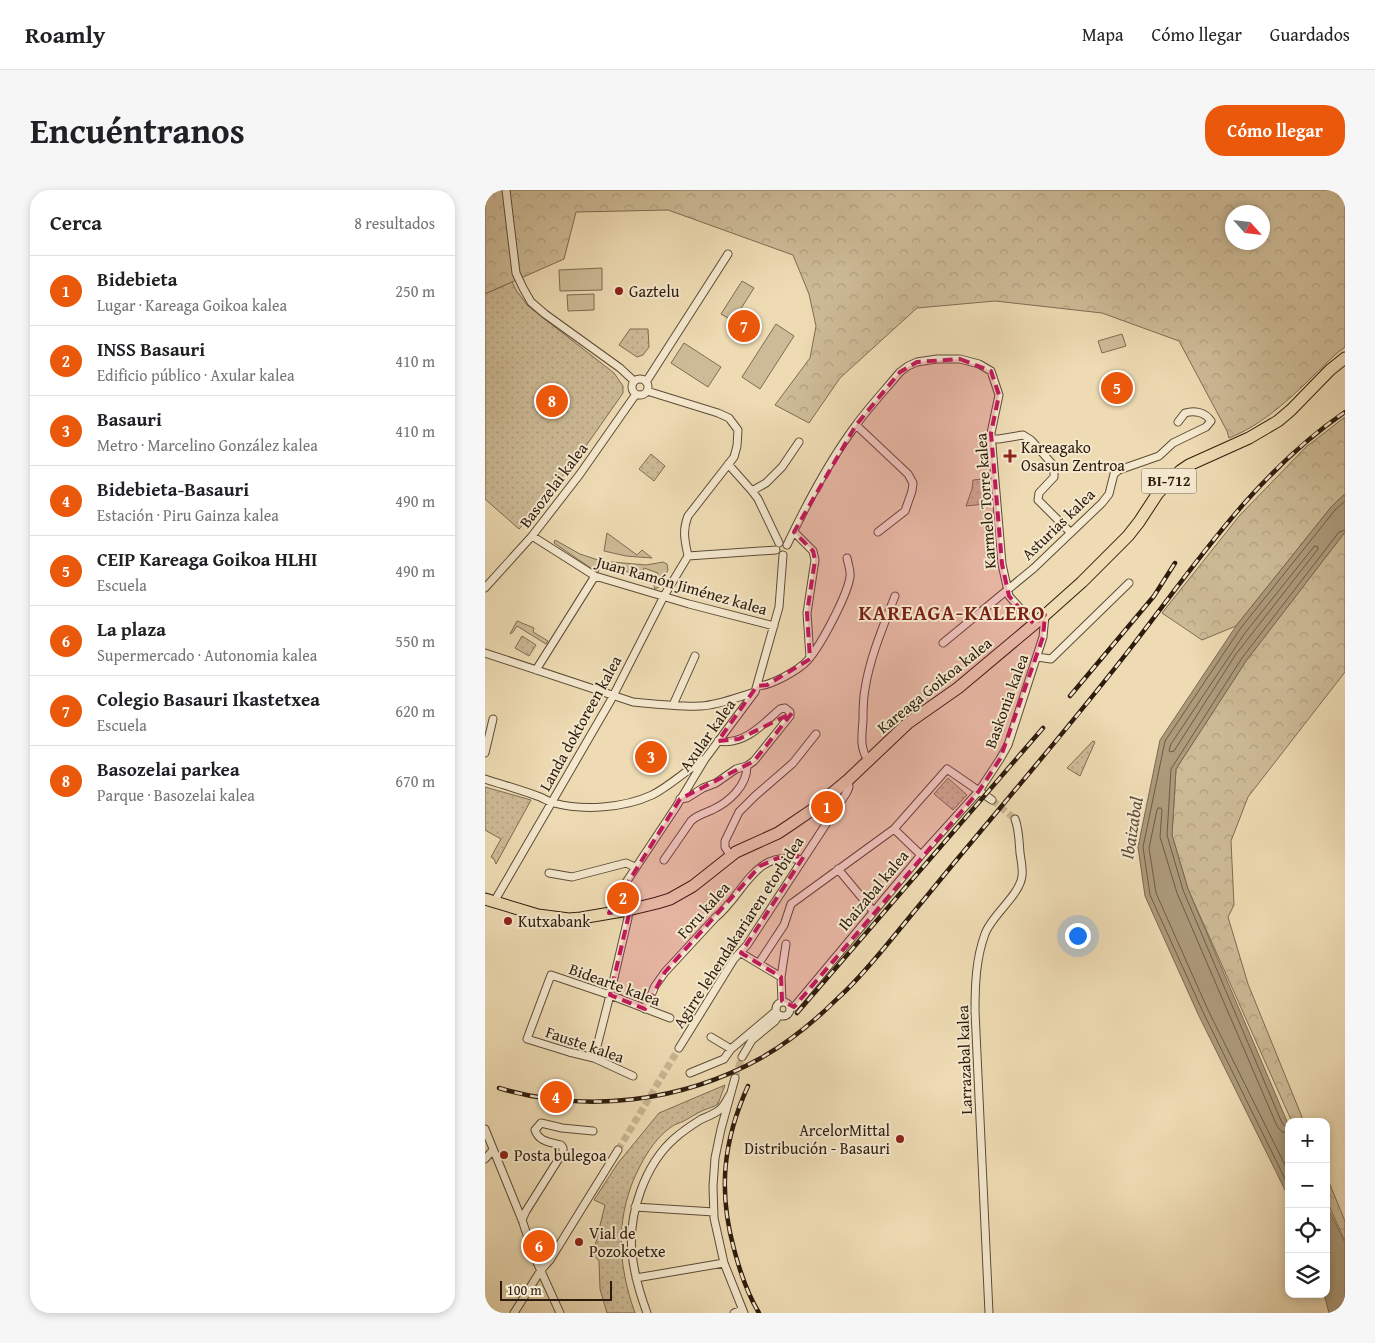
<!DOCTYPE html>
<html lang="es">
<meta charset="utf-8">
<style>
:root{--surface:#fff;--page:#f6f6f6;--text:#202124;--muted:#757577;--line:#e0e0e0;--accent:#ea580c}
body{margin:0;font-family:"Gentium Book Plus",serif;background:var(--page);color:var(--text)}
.controls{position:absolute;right:15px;bottom:15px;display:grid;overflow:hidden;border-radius:10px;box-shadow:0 2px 8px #0003}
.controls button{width:45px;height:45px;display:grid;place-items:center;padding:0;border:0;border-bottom:1px solid var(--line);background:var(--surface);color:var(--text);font:25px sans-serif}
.compass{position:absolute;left:740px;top:15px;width:45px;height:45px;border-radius:50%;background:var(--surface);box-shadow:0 2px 8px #0003;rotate:117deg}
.scale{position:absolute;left:15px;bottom:12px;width:112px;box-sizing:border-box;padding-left:5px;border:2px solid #2d1c0d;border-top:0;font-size:14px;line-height:18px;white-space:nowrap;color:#2d1c0d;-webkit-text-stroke:4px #f4e8ce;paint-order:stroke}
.you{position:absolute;left:592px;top:745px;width:18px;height:18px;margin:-12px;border:4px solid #fff;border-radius:50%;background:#1a73e8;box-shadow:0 0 0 8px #1a73e833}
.badge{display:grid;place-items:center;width:32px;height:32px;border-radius:50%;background:var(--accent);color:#fff;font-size:16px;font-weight:700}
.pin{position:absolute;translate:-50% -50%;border:2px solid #fff;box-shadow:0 1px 5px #0006}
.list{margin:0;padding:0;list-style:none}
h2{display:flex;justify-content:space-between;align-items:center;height:65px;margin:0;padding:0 20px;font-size:21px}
h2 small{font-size:16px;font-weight:400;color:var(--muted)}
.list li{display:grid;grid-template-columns:32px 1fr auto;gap:15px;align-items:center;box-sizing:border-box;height:70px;padding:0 20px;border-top:1px solid var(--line)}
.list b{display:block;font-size:19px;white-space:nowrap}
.list p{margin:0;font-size:16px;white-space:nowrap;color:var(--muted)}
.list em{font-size:16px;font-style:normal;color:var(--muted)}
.icon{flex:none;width:28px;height:28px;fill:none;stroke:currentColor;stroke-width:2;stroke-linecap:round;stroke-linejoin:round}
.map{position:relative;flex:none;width:860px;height:1123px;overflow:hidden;border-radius:20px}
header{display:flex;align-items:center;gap:30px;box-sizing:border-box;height:70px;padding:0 25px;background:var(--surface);border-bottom:1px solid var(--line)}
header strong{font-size:24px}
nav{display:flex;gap:28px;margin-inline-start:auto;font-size:18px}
.intro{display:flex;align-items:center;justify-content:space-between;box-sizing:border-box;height:120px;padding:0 30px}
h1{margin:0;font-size:35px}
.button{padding:12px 22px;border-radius:20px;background:var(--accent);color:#fff;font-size:18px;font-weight:700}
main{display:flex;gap:30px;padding:0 30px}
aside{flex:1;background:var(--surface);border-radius:20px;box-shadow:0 2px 8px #0003}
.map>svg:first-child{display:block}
</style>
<header>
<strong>Roamly</strong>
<nav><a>Mapa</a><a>Cómo llegar</a><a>Guardados</a></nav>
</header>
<div class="intro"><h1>Encuéntranos</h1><a class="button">Cómo llegar</a></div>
<main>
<aside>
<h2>Cerca<small>8 resultados</small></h2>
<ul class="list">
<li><span class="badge">1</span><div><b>Bidebieta</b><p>Lugar · Kareaga Goikoa kalea</p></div><em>250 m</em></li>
<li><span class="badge">2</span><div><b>INSS Basauri</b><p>Edificio público · Axular kalea</p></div><em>410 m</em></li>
<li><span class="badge">3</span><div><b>Basauri</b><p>Metro · Marcelino González kalea</p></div><em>410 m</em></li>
<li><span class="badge">4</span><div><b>Bidebieta-Basauri</b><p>Estación · Piru Gainza kalea</p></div><em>490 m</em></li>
<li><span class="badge">5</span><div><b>CEIP Kareaga Goikoa HLHI</b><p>Escuela</p></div><em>490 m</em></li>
<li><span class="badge">6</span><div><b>La plaza</b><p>Supermercado · Autonomia kalea</p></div><em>550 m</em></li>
<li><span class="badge">7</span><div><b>Colegio Basauri Ikastetxea</b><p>Escuela</p></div><em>620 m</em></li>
<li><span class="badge">8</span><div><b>Basozelai parkea</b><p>Parque · Basozelai kalea</p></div><em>670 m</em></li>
</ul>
</aside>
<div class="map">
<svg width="860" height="1123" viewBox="0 0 860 1123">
<defs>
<pattern id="forest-crowns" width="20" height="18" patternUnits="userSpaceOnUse" patternTransform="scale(1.25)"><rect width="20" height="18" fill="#cdbb97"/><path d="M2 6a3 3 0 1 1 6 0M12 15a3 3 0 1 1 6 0" fill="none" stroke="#b0a081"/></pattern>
<pattern id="park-dots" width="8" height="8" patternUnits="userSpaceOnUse" patternTransform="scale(1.25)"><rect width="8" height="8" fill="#cdbb97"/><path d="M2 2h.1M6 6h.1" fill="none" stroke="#b0a081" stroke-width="1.8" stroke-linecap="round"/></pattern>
</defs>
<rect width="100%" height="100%" fill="#eedbb3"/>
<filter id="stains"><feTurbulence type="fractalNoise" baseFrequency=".004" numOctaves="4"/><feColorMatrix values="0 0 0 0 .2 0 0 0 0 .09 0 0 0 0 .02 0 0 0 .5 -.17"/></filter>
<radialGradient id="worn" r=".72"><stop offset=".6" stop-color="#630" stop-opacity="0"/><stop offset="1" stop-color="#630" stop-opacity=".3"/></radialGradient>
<path fill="#cdbb97" stroke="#7d6c52" d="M117,78V100L75,101L74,80Z
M257,91L269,98L248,131L236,124Z
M109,104V120L83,121L82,105Z
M291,134L309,146L275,199L257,187Z
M637,144L641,156L617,163L613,151Z
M199,153L236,177L223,197L186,173Z
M122,343L152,365L157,360L167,368L141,366L119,361Z
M70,350L95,364L116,371L161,375L178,372L182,374L183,380L174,397L170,399L169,396L173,383L159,378L157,386L133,379V376L116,371L113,383L69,353Z
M32,431L49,438L48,442L63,451L61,454L32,436L28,442L25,444Z"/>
<path fill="url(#forest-crowns)" stroke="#7d6c52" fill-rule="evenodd" d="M0,0H860V157L852,163C819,194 787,231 744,248L742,241L694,151L617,123L510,111L432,118L355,188L324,233L290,215L325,168L331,136L324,104L308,65L183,20L91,22L79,69L0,104ZM748,22H778V52H748Z
M860,227V304L847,316L751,436L717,450L677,423L755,325L821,257Z
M860,342V482L763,607L746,651L749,715L743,727L763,794L819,932H807L703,699L687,645L691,579L761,471Z
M841,985L860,1031V1051L841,1009Z"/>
<path fill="url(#park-dots)" stroke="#7d6c52" d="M27,92L31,100L43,116L129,183L138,196V203L103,253L53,318L34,339L0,309V104Z
M145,139H163L164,157L158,165L152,167L134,155Z
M166,264L180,276L169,291L154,279Z
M498,289L500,314L481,316L487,299L488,290Z
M37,446L51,455L44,466L30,458Z
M608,551L610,552L595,586L582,578Z
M463,588L482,605L468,620L449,604Z
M0,597L46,610L11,674L9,669L6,667L16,649L0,640Z
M240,895L233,914C229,917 224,918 219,920C212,923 206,927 199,931C195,933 190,934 186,937C172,947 163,961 155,976C130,1024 132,1073 150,1123H122L115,1099L114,1071L108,1064L120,1015L109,1010L133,973L174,923Z"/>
<path fill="#ac9a7b" stroke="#79684f" d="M860,304V342L761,471L691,579L687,645L703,699L804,936V1008L713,824L660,706L653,657L675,550L751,436L847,316Z
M841,1014L860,1053V1123H844L839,1104H841Z"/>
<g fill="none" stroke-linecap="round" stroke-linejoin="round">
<path stroke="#6c5b44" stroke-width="1" d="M830,356L833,357V359L751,464L689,561L685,562L684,560L686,554L760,443Z
M804,937L800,936L797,933L698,700L682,645L686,579L757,468L854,342L860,340
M804,943L797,942L792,936L692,703L675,647L677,620L676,618H673L672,620L664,658L671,703L723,820L804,983
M804,997L718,822L665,705L658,657L680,551L755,439L850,320L860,311"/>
<path stroke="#c7b592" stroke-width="7" stroke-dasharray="7 3.5" stroke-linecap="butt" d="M507,610L530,629
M250,888L257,867
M133,960L194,858"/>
<g stroke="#5d4c36" stroke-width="9">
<path id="street" d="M21,0L31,83L38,98L46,112L60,124L135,178L149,191
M147 197a8 8 0 1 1 16 0a8 8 0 1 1-16 0Z
M161,192L243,64
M162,201L233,223L244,228L253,240L252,256L249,267L203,326C197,341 200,351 203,366
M371,235L423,284L428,293L427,301L420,321L393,342
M507,249H514L538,245L546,250L569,276V287L554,303L553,310L585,342
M243,274L267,301L273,309L294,353
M267,301L281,293L297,277L314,252
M309,342L328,361L330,370L322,423L325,467
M47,346L110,386L204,414L289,436
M302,355C321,315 344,271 371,235C384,217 400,200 415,182L423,176L432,172L452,169H475L494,174L506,181L514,205L506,243L517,374L524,406L549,434
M203,366L291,360
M0,398L47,346L95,284L151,204
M458,453L549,378L617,313L624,304L629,284L634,280L674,266L688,253L721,237L726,231C720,222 709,220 700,223L693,232
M0,463L148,512C169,514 196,517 216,516C234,515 253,507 270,502
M552,467L566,469L644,393
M51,480L110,386
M272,496C286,496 314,480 323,470C336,455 362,406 365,387C366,381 363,374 362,368
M188,515L210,466
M0,563L8,529
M384,571C374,559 377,544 378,530C378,520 378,509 380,499C385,467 398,437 410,406
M0,589C18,595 37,600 55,607C60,609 64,612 69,613C98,621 139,618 167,605C185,596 200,581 218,570
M195,609L202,608L218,598L231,593L251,579L262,576L269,571L305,526V522L300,518L295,519C278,534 259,556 233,551
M409,639L436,665
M245,665L240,657V651L254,622L270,606L308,573L331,544
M179,670L206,631C212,625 220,623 227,620C244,612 262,596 262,576
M353,679L388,721
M64,683L87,687L141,673L150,677
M9,712L126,510L179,406L203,366
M124,723L130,709L191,617L220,569L270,502L294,417L298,365
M256,763L296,787
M274,773L299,735L306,714L409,639L462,579L507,610
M297,811L296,787L301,754
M291 819a7 7 0 1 1 14 0a7 7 0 1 1-14 0Z
M305,818L309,817L436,665L494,601L515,569L523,555L558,447L560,425
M160,819L170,796L180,782L230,728C260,704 268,659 316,670
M226,847L246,859L291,821
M194,858L249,769L262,755L362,602L364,597L363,590
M257,867L267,850L290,831L294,825
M109,868L125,805L143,728V720
M205,883L239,869L246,859
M148,886L109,868L84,862L42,849L66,785L125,805L185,828
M250,888L236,939L230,968L228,996L229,1028L239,1073L259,1123
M0,939L37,1030L50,1068L75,1123
M0,969L8,960
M150,1017L229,1022
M37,1030L41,1021L78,962V958L76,955C65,952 54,952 50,940L56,933L77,938L108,941
M151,1088L239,1073
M29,1123L56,1080L65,1070L133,960
M162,1123C155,1104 149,1084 147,1063C143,1024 160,974 190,948C198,941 207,935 215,930C221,927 227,925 233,921C238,918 241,912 244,906
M249,1123L257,1120
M504,1123L490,821C490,795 491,768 500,744C506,726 535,705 537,686C538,679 536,670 535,663C534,651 534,639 530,629"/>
</g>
<g stroke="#2d1c0d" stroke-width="13">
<path id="primary" d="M0,709L53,725L84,729L96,728L143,720L172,713L185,709L208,696L251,662L293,643L305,635L327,620L363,590L423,533L473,498L560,425L597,392L643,346L654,332L673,303L695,281L704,275L764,248L793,231L806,220L845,180L860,168"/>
</g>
<use href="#street" stroke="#f4e8ce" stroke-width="7"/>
<use href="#primary" stroke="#eedbb3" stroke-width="11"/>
<g stroke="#2d1c0d" stroke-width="4.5">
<path id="rail" d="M585,506L669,406L690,373
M312,823L558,538
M263,896C238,951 233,1001 249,1059C255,1082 262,1103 274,1123
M14,898C101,924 197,912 276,868C304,852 330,831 353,808C370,793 385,775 400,757C423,729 446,701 469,673C529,601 591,529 648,455C712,372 772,282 860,222
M855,1123L860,1115"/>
</g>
<use href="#rail" stroke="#f4e8ce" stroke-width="2.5" stroke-dasharray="8" stroke-linecap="butt"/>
</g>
<path fill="#c2185b" fill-opacity="0.2" stroke="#c2185b" stroke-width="4" stroke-dasharray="10 6" stroke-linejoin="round" d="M475,169L506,181L514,205L506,243L517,374L524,406L549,434L560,425L558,447L515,569L494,601L309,817L297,811L296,787L256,763L319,666L293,668L275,676L180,782L160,819L125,805L145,720L124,723L195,609L269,571L307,523L254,549L233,551L272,496L282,495L325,469L322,423L330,370L328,361L309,342L371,235L415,182L432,172Z"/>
<g fill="#8f2418" stroke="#f4e8ce" stroke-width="2">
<circle cx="134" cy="101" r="5"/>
<path d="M522.5 258.5h5v5h5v5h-5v5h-5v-5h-5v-5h5z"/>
<circle cx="23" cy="731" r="5"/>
<circle cx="415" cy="949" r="5"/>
<circle cx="19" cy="965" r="5"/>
<circle cx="94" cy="1052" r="5"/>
</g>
<g text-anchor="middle" stroke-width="4" stroke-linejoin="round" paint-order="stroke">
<rect fill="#f4e8ce" stroke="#695947" stroke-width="1" x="656.5" y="278.5" width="55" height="25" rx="4"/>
<g font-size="15" font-weight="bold" fill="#2d1c0d">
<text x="684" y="296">BI-712</text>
</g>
<g font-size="16" fill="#2d1c0d" stroke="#f4e8ce" text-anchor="start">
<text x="144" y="107">Gaztelu</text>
<text x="536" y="263">Kareagako<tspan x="536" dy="18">Osasun Zentroa</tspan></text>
<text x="33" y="737">Kutxabank</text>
<text x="405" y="946" text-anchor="end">ArcelorMittal<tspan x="405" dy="18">Distribución - Basauri</tspan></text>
<text x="29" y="971">Posta bulegoa</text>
<text x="104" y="1049">Vial de<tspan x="104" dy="18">Pozokoetxe</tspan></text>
</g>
<g font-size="16" fill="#2d1c0d" stroke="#f4e8ce">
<text transform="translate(68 295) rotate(-53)" y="6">Basozelai kalea</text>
<text transform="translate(500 311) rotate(-94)" y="6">Karmelo Torre kalea</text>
<text transform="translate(573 334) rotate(-44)" y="6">Asturias kalea</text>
<text transform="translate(197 395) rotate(16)" y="6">Juan Ramón Jiménez kalea</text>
<text transform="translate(449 495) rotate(-39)" y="6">Kareaga Goikoa kalea</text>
<text transform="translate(521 511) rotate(-70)" y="6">Baskonia kalea</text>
<text transform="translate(95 533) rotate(-61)" y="6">Landa doktoreen kalea</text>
<text transform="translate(222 545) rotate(-55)" y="6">Axular kalea</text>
<text transform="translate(388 700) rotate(-50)" y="6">Ibaizabal kalea</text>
<text transform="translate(218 720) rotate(-48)" y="6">Foru kalea</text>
<text transform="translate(253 742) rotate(-57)" y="6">Agirre lehendakariaren etorbidea</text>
<text transform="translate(130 794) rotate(20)" y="6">Bidearte kalea</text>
<text transform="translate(100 854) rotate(19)" y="6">Fauste kalea</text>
<text transform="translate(479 870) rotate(-92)" y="6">Larrazabal kalea</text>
</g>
<g font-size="18" font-style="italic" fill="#604e39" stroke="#f4e8ce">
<text transform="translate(647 638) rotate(-81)" y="6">Ibaizabal</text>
</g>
<g font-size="21" font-weight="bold" letter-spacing="1" fill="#7a1f14" stroke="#f4e8ce">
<text x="467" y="430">KAREAGA-KALERO</text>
</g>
</g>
<rect width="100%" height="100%" filter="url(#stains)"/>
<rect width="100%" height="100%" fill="url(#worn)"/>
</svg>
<div class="controls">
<button>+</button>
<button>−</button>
<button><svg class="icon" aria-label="locate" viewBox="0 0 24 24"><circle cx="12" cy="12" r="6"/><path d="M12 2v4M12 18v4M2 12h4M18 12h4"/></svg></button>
<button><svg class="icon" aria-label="layers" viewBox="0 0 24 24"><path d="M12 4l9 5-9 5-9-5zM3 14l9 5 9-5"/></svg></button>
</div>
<svg class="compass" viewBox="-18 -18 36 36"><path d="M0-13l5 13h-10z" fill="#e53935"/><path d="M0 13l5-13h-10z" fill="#757577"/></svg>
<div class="scale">100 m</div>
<div class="you"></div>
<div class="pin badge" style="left:342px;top:617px">1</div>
<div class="pin badge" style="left:138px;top:708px">2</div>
<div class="pin badge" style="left:166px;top:567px">3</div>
<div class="pin badge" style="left:71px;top:907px">4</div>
<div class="pin badge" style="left:632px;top:198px">5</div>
<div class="pin badge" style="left:54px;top:1056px">6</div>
<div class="pin badge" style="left:259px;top:136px">7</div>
<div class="pin badge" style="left:67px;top:211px">8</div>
</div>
</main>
